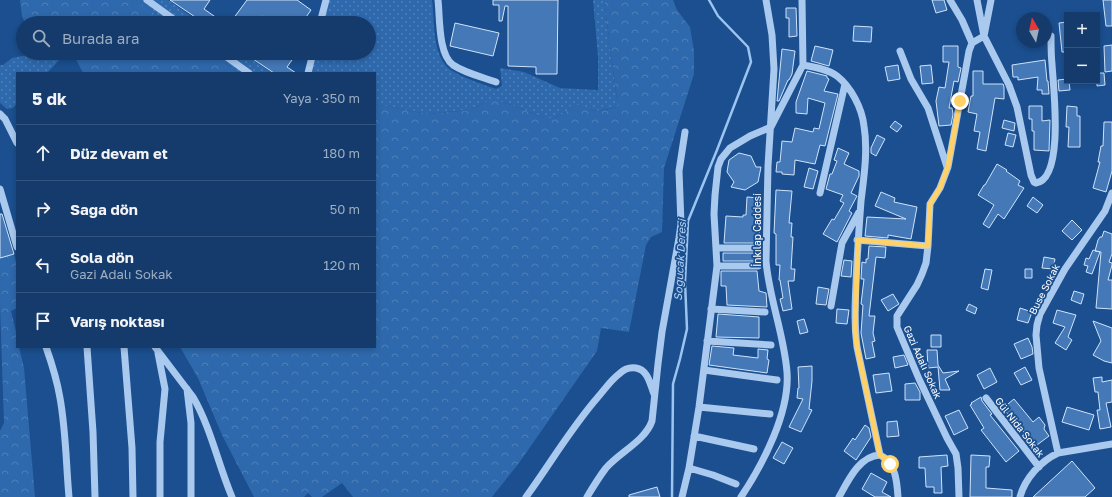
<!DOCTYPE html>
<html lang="tr">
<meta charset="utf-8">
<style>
:root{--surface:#143b6b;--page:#1d4271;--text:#f1f3f6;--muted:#9dadc1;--line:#33557e}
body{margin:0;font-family:"Golos Text",sans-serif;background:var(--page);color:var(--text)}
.controls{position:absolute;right:12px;top:12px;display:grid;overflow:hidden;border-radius:0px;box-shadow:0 2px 6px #0003}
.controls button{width:36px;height:36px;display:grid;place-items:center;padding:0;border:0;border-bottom:1px solid var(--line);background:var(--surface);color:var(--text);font:20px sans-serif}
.compass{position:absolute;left:1016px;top:12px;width:36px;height:36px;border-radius:50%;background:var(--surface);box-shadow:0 2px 6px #0003;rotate:351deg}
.stop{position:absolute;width:12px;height:12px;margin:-9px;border:3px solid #ffd166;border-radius:50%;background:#fff}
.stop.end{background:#ffd166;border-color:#fff;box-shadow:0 1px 4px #0008}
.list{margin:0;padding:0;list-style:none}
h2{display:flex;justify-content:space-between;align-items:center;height:52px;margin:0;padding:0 16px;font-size:17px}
h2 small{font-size:13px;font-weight:400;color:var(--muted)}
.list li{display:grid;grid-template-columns:26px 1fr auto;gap:12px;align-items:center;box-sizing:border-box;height:56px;padding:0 16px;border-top:1px solid var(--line)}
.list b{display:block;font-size:15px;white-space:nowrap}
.list p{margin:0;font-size:13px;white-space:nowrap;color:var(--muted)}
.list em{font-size:13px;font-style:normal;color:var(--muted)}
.icon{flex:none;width:22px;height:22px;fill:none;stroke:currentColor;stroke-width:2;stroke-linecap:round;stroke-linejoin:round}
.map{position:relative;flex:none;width:1112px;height:497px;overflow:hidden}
.search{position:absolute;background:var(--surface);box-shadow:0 2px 6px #0003;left:16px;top:16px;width:360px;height:44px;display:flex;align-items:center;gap:10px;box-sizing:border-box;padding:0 14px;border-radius:22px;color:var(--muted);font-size:15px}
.panel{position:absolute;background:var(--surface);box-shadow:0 2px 6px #0003;left:16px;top:72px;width:360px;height:276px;border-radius:0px}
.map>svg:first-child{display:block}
</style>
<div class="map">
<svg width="1112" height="497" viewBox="0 0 1112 497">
<defs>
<pattern id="grass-dots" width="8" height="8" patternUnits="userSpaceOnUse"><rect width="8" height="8" fill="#2e69ad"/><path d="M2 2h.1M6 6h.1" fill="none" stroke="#4d80b9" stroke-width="1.8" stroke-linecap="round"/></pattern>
<pattern id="forest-crowns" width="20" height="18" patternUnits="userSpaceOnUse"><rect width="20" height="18" fill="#2e69ad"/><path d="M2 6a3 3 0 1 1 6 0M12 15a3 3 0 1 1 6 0" fill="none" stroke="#4d80b9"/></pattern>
</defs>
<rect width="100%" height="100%" fill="#1b4f8f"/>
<path fill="url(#grass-dots)" d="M136,0H168L201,23H169Z
M329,0H432C435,23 431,62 456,73C468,80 483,84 496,89L502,86L500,68L524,72L560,88L598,90V57L593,0H604L618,107L597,111L572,105L565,113L555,118H544L506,103L490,100L483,104L469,110L427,114L375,104V73H311L316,53H369V23H323Z
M38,53H69L63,56L47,73H17V103L13,108L7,109L0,103V65H3L12,58Z
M211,53H243L272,73H238Z"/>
<path fill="url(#forest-crowns)" d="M20,0H136L169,23H25L22,16Z
M604,0H673L677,10L690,27L694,51V74L664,168L662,232L651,237L646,245L629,332L601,328L597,351L519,463L492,497H353L342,483L322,497H312L308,493L304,497H254L222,435L198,378L180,347H375V104L428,114L469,110L483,104L490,99L506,103L544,118H555L565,113L572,105L581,103C594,115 602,110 618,107Z
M73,53H211L238,73H83Z
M14,254L17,266V308L11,311L17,336V347H19L24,368L35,497H0V431L4,423L0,306V258Z"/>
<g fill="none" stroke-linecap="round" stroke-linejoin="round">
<path stroke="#9cc4f0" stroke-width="2.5" d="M672,497L673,384L680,359L687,329L685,282L688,221L717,150L751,62L748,47L718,16L709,0"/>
</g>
<path fill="#4478b7" stroke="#cfe3fa" d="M170,0H210L204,9L224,23H204Z
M247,0H297L311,10L302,23H272L262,16L256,23H238L233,19Z
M493,0H558L557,74H536V67L508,66V6H505L502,21H499V5H493Z
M932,0H944L947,10L936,13Z
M1103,0H1112V26H1106Z
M786,8H796L797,36L789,37V18H786Z
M1067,22V52H1062L1059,23Z
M455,23L499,33L493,56L450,46Z
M854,26L872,27L871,42L853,41Z
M1112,45V71L1105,72L1104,46Z
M815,46L833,50L829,66L811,61Z
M943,46H958V67L961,68L958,82L954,81L949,108H952L953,114L951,125L939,126L936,101L939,87L945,88L949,62H943Z
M782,49L795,51L792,74L789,80H788L779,101H777Z
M244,53H297L287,67L296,73H274Z
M1045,60L1047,81H1048L1049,94H1042V90H1037L1038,77L1018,80V77H1013L1012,65Z
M898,65L900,79L888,81L885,67Z
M931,65L933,83L922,84L920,66Z
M807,71L827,76V78L829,79L824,91L838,94L825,146L820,145L815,164L795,160L794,175L782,174V172H776L777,162H780L782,141L792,142L795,128L813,132L814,128L819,129L825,103L808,98L807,114L796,113V102Z
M973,71H983V84H1003L1004,87V99L995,98L986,151L977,149L980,132L974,131L977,114L968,112L971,96H973Z
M1097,73H1104L1105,85L1097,86Z
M1067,79V81H1069L1070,90L1059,91L1058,80Z
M1029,106H1042V121L1050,120L1049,151L1034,150V131H1032V119H1029Z
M1067,106L1077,107V116H1080V147H1068L1069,127H1066Z
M1004,120L1015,123L1014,131L1002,128Z
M895,121L902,126L897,132L890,127Z
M1104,122H1112V171L1106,192L1093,188L1100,162H1098L1101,146H1103Z
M1008,133L1016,135L1013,147L1005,145Z
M877,135L885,139L876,156L871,153V148Z
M838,148L849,153L844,164L859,171V176L851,193L857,196L849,211L852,213L837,242L823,234L832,219L834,220L844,203L840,201L843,195L826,189L830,174H832L837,161L834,160Z
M739,153L751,156L756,167H761L758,182L745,190L731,187L734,182L727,172L729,160Z
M997,164L1007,170L1006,171L1020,181L1018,185L1024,188L1004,219L998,214L989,228L983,224L994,205L978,195L984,185H985Z
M809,168L818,171L813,189L804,187Z
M776,190L792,191L789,223H792L791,237H793L791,269H795L794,281H788L792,309L783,311L780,299L783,298L780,280H779L780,265H776V234L774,233Z
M881,192L895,198L894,202L917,207L911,239L888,235V238L865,236L867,217L906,219L875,206Z
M747,197L760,198L759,243H724L726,216L743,217V215H746Z
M1033,197L1043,205L1037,213L1027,206Z
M0,214H2L14,254L0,258Z
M1072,220L1082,230L1072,240L1062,231Z
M1104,231L1112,234V254L1109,262L1112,263V265L1108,280H1112V309L1096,308L1101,252L1095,251L1098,240L1100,237H1102Z
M869,246L886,247L885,258L876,257L869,316H875L873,333L875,341L872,342L875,357L866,359L861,333L863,305L861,304L864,279H861L862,262L866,263V259H868Z
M1093,250L1100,252L1092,274L1086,272L1088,266L1084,265L1086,258L1089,259Z
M723,253H758V261H723Z
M1044,257L1055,259L1053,269L1042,268Z
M844,260L852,261L851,277L841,276Z
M985,269L992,270L988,290L981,288Z
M1025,269H1032V278H1025Z
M721,271H757L759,291L766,293L767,307L727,305L726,286H721Z
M818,287L829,289L826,305L816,304Z
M1074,291L1084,294L1081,304L1071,300Z
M893,294L899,304L888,311L881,300Z
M969,304L977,308L975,314L966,310Z
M1020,308L1032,312L1028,323L1017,320Z
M837,309L849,310L847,324L836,323Z
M1057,310L1076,315L1068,337L1072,340L1066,350L1055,343L1065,327L1053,323Z
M718,314L759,317V338L716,337Z
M804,319L808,332L800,334L797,321Z
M1093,321L1112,328V363L1104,361L1093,355L1101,341Z
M931,335H941V347H931Z
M1028,338L1032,347L1033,354L1021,359L1014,344Z
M712,346L734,348L733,355L758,358V349L768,350L767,359L769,360L767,373L709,365Z
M927,350H937L938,365L943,373L959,371L945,379L950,390H940L938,367L928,368Z
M904,355L908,365L895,368L893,357Z
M812,366V381L809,409L812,410L801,432L789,427L803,399L797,398L798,388H799L798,367Z
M1025,367L1032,380L1021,385L1014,373Z
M990,368L997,382L984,389L977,375Z
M889,373L892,391L876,393L873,375Z
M1102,377V382L1112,380V402L1106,403L1111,427L1100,429L1097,410H1100L1098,392H1095L1093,378Z
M915,383L920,392V400H905V384Z
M981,397L982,401L992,414L990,415L1019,451L1006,462L981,430L984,428L970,405L972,404L971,403Z
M1014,399L1033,422L1039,417L1045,425L1044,429L1049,436L1037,445L1031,438L1030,440L1015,421L1014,422L1003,408Z
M1067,407L1094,415L1089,430L1062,422Z
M959,410L968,428L954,435L945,416Z
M897,421L899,436L887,437V422Z
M865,425L869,428L871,437L856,460L844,451L853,438L855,440Z
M782,442L793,448L784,464L773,458Z
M947,455L948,466L941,467L942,493H934V487H926L925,468H919V457Z
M971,455L990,456L989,467H986V488L1012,490V497H970Z
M1072,461L1095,488L1085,497H1033Z
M871,473L887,482L882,492L891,497H875L862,489Z
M657,487L660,497H629V495Z"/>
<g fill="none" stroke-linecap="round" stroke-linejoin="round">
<path stroke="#a9c9ee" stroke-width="7" d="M147,0L179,23
M438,0C440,17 438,54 453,65C465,73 482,77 496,82
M950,0L962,20L972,43
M977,0L984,36L1009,85L1017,107L1031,175L1034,182L1036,183C1065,179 1053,84 1052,64C1051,55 1051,45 1051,36
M320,23L326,0
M900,51L911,79L928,108L947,167
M221,53L249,73
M803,65C814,67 828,69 837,76C851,87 862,108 864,126C868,150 864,177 861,201C859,229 857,256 856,283C855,305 854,325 857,347L880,455
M308,73L313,53
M0,114L5,119L17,143
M0,189L17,247
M820,193L845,84
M857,240L928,246
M717,248H757
M717,266H758
M831,306L842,243L859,212
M711,309L765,312
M707,341L771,345
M46,347C52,364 57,380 60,398C66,431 66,464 69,497
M87,347L93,432L95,497
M124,347L132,448L133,497
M155,347L193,397C211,428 218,464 232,497
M158,353L165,389L160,442V497
M704,370L777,380
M187,389L191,423V497
M986,398L1039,467
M699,407L770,414
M694,436L754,449
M1058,453L1039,368L1036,335L1037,325L1040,314L1065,269L1105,211L1112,193
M689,468L713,475L736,484
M526,497C550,464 571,428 598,397C605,389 611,380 619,374C623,370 629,367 636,368C648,370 650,384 654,394
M587,497C593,487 599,477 606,468C620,452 645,441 652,421L658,364L662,332L679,238L681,224L679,171L685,132
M682,497L689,468L699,407L717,266L714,214L715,195L718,167L721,159L730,148L750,136L771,127L803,65L802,0
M741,497C763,464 790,412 787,372C784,334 769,298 766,261L768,166L774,69L772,35L766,0
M839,497C848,481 859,456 880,455C896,463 897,482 898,497
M959,497L958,468L956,454L947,438L919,379L897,327V316L917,285L922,274L926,263L928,246L930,204L940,188L948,167L969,51L972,43L984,36L991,0
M1020,497C1025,478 1041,461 1058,453L1112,444"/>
</g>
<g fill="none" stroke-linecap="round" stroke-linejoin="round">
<path stroke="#ffd166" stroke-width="5" d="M890,464L887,459L880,455L857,347L855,329L858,240L928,246L930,204L940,188L948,166L960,101"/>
</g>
<g text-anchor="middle" stroke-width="3.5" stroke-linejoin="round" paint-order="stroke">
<g font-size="10" fill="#fff" stroke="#1b4f8f">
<text transform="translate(757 230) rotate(-90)" y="4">İnkılap Caddesi</text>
<text transform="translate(1044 289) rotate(-63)" y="4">Buse Sokak</text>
<text transform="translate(923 362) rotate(66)" y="4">Gazi Adalı Sokak</text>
<text transform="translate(1020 427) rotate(52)" y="4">Gül Nida Sokak</text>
</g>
<g font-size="11" font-style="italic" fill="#b5d3f5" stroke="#1b4f8f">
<text transform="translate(680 260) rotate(-87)" y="4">Soğucak Deresi</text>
</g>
</g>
</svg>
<div class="controls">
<button>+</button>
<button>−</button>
</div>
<svg class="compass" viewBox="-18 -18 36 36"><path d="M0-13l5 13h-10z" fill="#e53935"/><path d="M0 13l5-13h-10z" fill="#9dadc1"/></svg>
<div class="stop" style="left:890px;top:464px"></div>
<div class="stop end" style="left:960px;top:101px"></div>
<div class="search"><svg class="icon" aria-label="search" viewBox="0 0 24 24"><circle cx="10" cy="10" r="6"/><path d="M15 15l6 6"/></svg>Burada ara</div>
<section class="panel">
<h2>5 dk<small>Yaya · 350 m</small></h2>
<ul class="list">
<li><svg class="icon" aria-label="ahead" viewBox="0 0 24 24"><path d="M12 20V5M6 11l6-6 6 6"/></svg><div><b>Düz devam et</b></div><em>180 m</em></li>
<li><svg class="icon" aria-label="right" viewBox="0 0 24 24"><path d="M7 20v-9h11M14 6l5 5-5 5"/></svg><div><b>Sağa dön</b></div><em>50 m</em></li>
<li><svg class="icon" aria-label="left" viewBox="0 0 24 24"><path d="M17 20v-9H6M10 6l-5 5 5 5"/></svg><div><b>Sola dön</b><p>Gazi Adalı Sokak</p></div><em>120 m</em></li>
<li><svg class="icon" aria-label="arrive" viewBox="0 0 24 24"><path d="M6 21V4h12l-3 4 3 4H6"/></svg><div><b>Varış noktası</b></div></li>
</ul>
</section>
</div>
